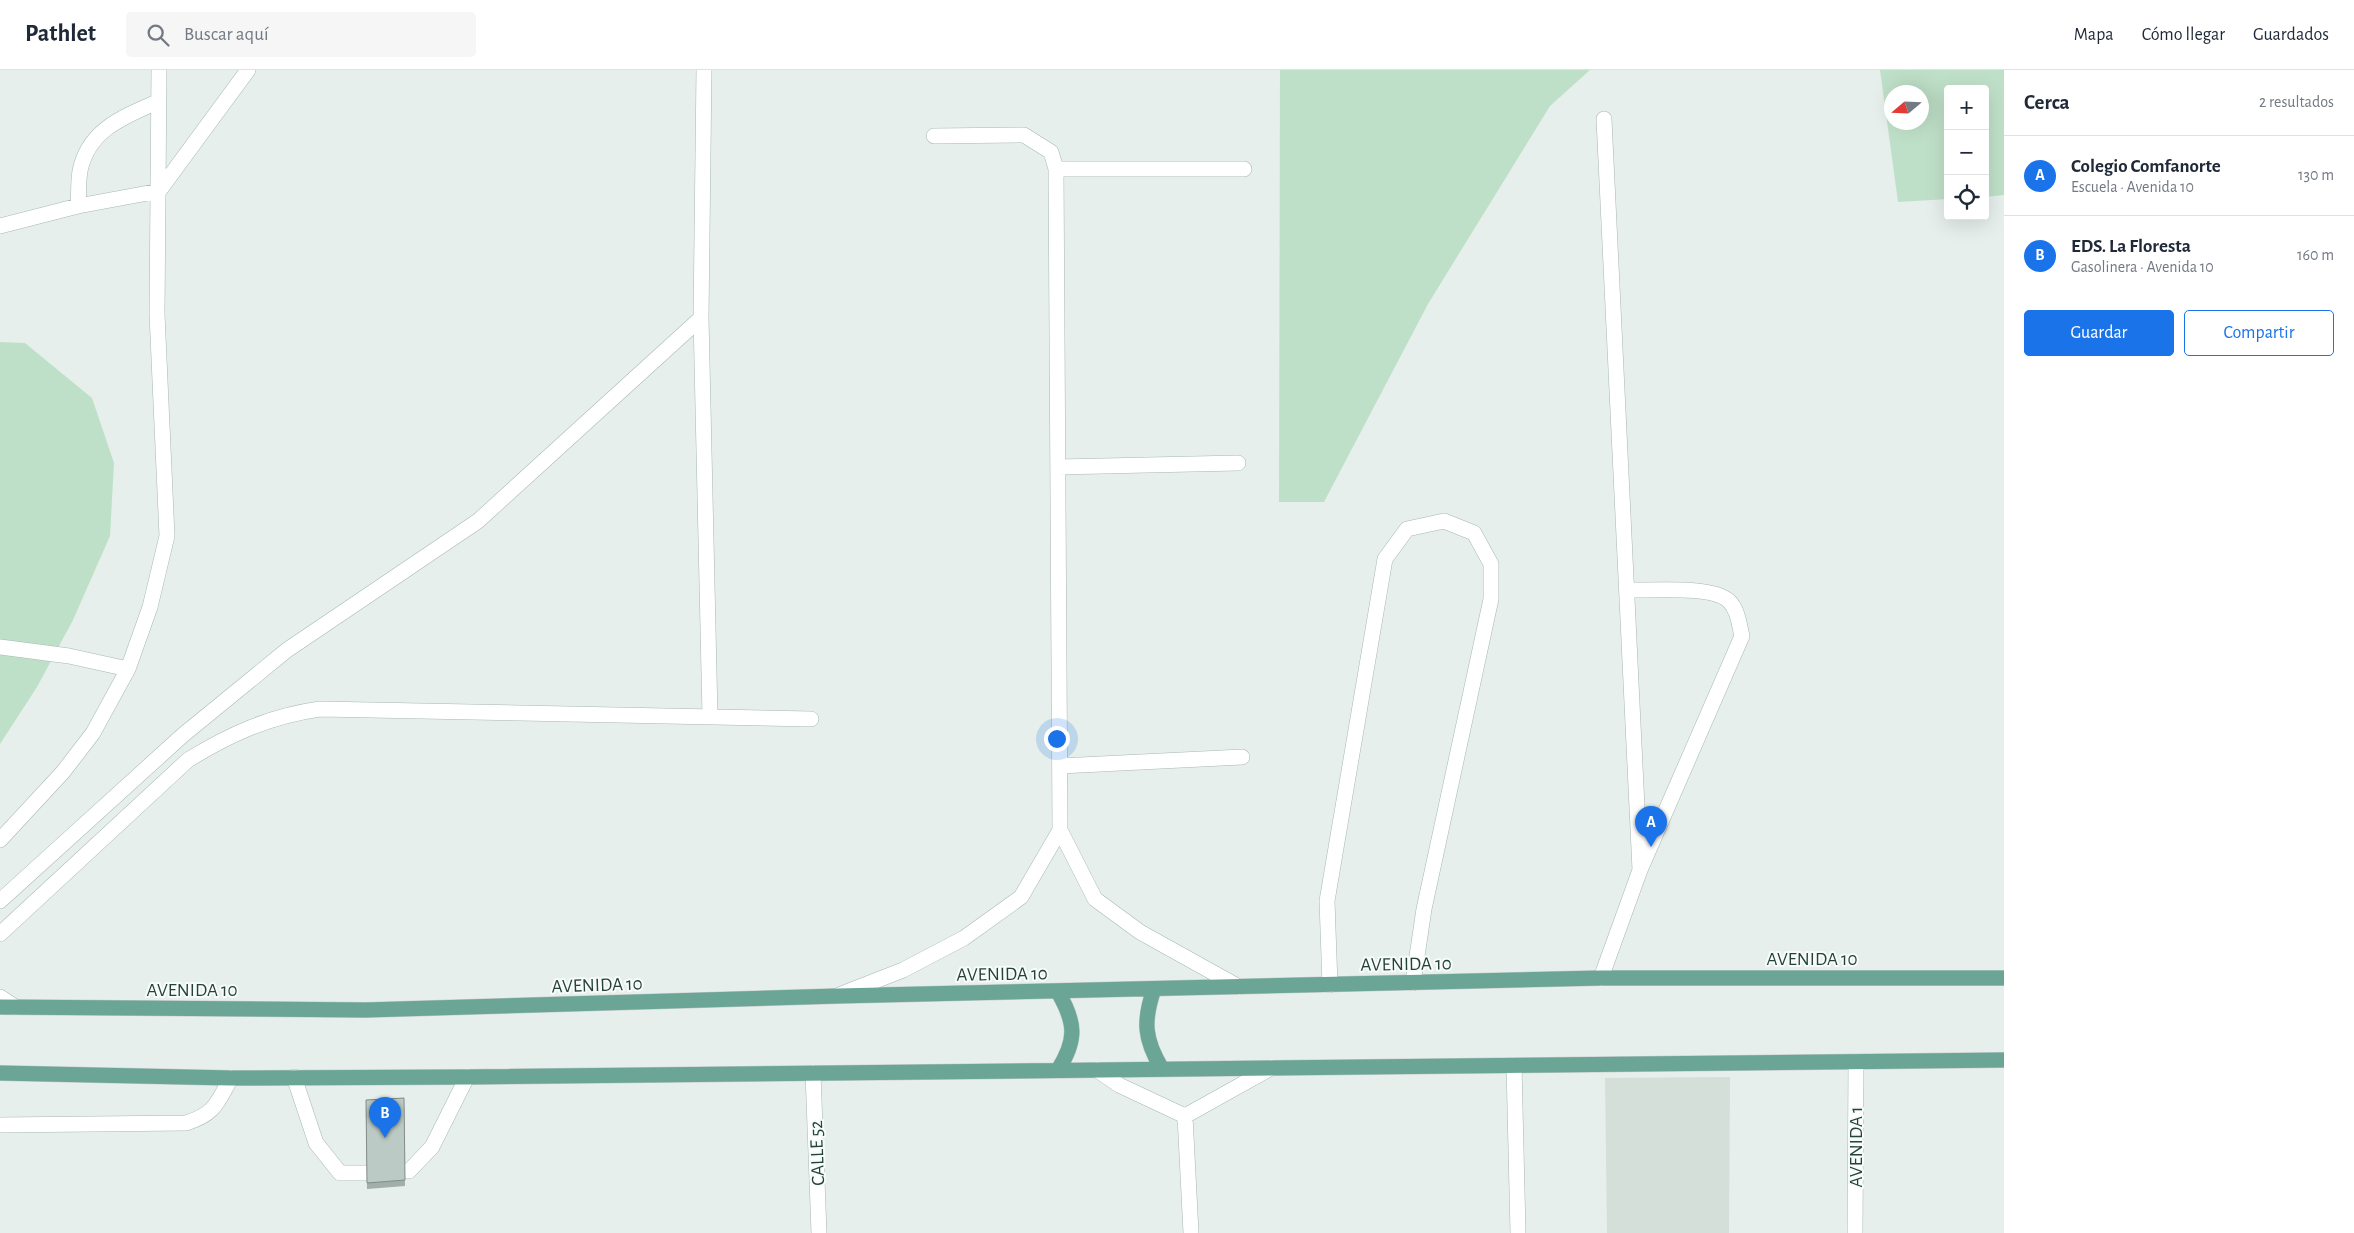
<!DOCTYPE html>
<html lang="es">
<meta charset="utf-8">
<style>
:root{--surface:#fff;--page:#f6f6f7;--text:#1f2937;--muted:#747a83;--line:#e0e1e3;--accent:#1a73e8}
body{margin:0;font-family:"Alegreya Sans",sans-serif;background:var(--page);color:var(--text)}
.controls{position:absolute;right:15px;top:15px;display:grid;overflow:hidden;border-radius:5px;box-shadow:0 5px 20px #0002}
.controls button{width:45px;height:45px;display:grid;place-items:center;padding:0;border:0;border-bottom:1px solid var(--line);background:var(--surface);color:var(--text);font:25px sans-serif}
.compass{position:absolute;left:1884px;top:15px;width:45px;height:45px;border-radius:50%;background:var(--surface);box-shadow:0 5px 20px #0002;rotate:251deg}
.you{position:absolute;left:1056px;top:668px;width:18px;height:18px;margin:-12px;border:4px solid #fff;border-radius:50%;background:#1a73e8;box-shadow:0 0 0 8px #1a73e833}
.badge{display:grid;place-items:center;width:32px;height:32px;border-radius:50%;background:var(--accent);color:#fff;font-size:16px;font-weight:700}
.pin{position:absolute;translate:-50% -41px;filter:drop-shadow(0 1px 2px #0008)}
.pin::after{content:'';position:absolute;top:26px;width:18px;height:15px;background:inherit;clip-path:polygon(0 0,100% 0,50% 100%)}
.list{margin:0;padding:0;list-style:none}
h2{display:flex;justify-content:space-between;align-items:center;height:65px;margin:0;padding:0 20px;font-size:21px}
h2 small{font-size:16px;font-weight:400;color:var(--muted)}
.list li{display:grid;grid-template-columns:32px 1fr auto;gap:15px;align-items:center;box-sizing:border-box;height:80px;padding:0 20px;border-top:1px solid var(--line)}
.list b{display:block;font-size:19px;white-space:nowrap}
.list p{margin:0;font-size:16px;white-space:nowrap;color:var(--muted)}
.list em{font-size:16px;font-style:normal;color:var(--muted)}
.actions{display:flex;gap:10px;padding:15px 20px}
.actions a{flex:1;padding:11px 0;border:1px solid var(--accent);border-radius:5px;text-align:center;font-size:18px;color:var(--accent)}
.actions .main{background:var(--accent);color:#fff}
.icon{flex:none;width:28px;height:28px;fill:none;stroke:currentColor;stroke-width:2;stroke-linecap:round;stroke-linejoin:round}
.map{position:relative;flex:none;width:2004px;height:1163px;overflow:hidden}
header{display:flex;align-items:center;gap:30px;box-sizing:border-box;height:70px;padding:0 25px;background:var(--surface);border-bottom:1px solid var(--line)}
header strong{font-size:24px}
nav{display:flex;gap:28px;margin-inline-start:auto;font-size:18px}
.search{width:350px;height:45px;background:var(--page);display:flex;align-items:center;gap:12px;box-sizing:border-box;padding:0 18px;border-radius:5px;color:var(--muted);font-size:19px}
main{display:flex}
aside{flex:1;background:var(--surface)}
.map>svg:first-child{display:block}
</style>
<header>
<strong>Pathlet</strong>
<div class="search"><svg class="icon" aria-label="search" viewBox="0 0 24 24"><circle cx="10" cy="10" r="6"/><path d="M15 15l6 6"/></svg>Buscar aquí</div>
<nav><a>Mapa</a><a>Cómo llegar</a><a>Guardados</a></nav>
</header>
<main>
<div class="map">
<svg width="2004" height="1163" viewBox="0 0 2004 1163">
<rect width="100%" height="100%" fill="#e6efeb"/>
<path fill="#d4dfda" d="M1730,1007L1729,1163H1607L1605,1008Z"/>
<path fill="#bfe0c8" fill-rule="evenodd" d="M1280,0H1590L1550,36L1428,234L1324,432H1279Z
M1880,0H2004V125L1985,127V19H1948V129L1898,132ZM1892,22H1922V52H1892Z
M0,272L25,273L92,328L114,393L110,466L73,550L37,617L0,674Z"/>
<g fill="none" stroke-linecap="round" stroke-linejoin="round">
<g stroke="#a8b8b2" stroke-width="16">
<path id="service" d="M1330,915L1327,831L1385,489L1407,459L1444,451L1474,463L1491,494V529L1424,839L1413,913
M294,1007L316,1073L340,1103H367
M0,1055L186,1053C215,1044 217,1033 231,1008
M405,1101H409L432,1077L467,1007"/>
</g>
<g stroke="#a8b8b2" stroke-width="16">
<path id="minor" d="M704,0L701,248L710,647
M1604,49L1640,800
M934,66L1024,65L1051,82L1056,99L1060,760L1095,829L1140,862L1239,917
M1056,99H1244
M78,136C79,125 78,112 80,101C88,60 123,47 157,32
M0,156L78,136L159,121L248,0
M1058,397L1238,393
M0,577L69,586L128,599
M1060,696L1242,687
M0,770L63,702L93,663L128,599L150,537L167,466L157,244L159,0
M0,831L183,665L287,580L478,451L701,248
M0,864L188,690C230,664 270,646 320,639L811,649
M1601,908L1640,800L1742,566C1739,554 1738,540 1729,531C1712,515 1650,521 1627,520
M839,925L903,900L964,868L1021,827L1060,760
M0,927L15,937
M1514,995L1518,1163
M1097,1000L1119,1015L1185,1046L1271,998
M813,1003L819,1163
M1185,1046L1191,1163
M1855,1163L1856,992"/>
</g>
<g stroke="#c2cac8" stroke-width="16">
<path id="primary" d="M1154,919C1143,951 1144,969 1162,999
M0,937L366,940L838,926L1601,908H2004
M1058,1000C1077,970 1076,953 1058,922
M0,1003L231,1008L467,1007L2004,990"/>
</g>
<use href="#service" stroke="#fff" stroke-width="15"/>
<use href="#minor" stroke="#fff" stroke-width="15"/>
<use href="#primary" stroke="#6aa596" stroke-width="15"/>
</g>
<path fill="#a1aea9" d="M404,1028L405,1116L367,1119L366,1030Z"/>
<path fill="#bbcac4" stroke="#838d89" d="M404,1028L405,1110L367,1113L366,1030Z"/>
<g text-anchor="middle" stroke-width="4" stroke-linejoin="round" paint-order="stroke">
<g font-size="19" fill="#24423a" stroke="#f7fbf9">
<text x="1812" y="895">AVENIDA 10</text>
<text transform="translate(1406 893) rotate(-1)" y="7">AVENIDA 10</text>
<text transform="translate(1002 903) rotate(-1)" y="7">AVENIDA 10</text>
<text transform="translate(597 914) rotate(-2)" y="7">AVENIDA 10</text>
<text x="192" y="926">AVENIDA 10</text>
<text transform="translate(1855 1077) rotate(-90)" y="7">AVENIDA 1</text>
<text transform="translate(816 1083) rotate(-92)" y="7">CALLE 52</text>
</g>
</g>
</svg>
<div class="controls">
<button>+</button>
<button>−</button>
<button><svg class="icon" aria-label="locate" viewBox="0 0 24 24"><circle cx="12" cy="12" r="6"/><path d="M12 2v4M12 18v4M2 12h4M18 12h4"/></svg></button>
</div>
<svg class="compass" viewBox="-18 -18 36 36"><path d="M0-13l5 13h-10z" fill="#e53935"/><path d="M0 13l5-13h-10z" fill="#747a83"/></svg>
<div class="you"></div>
<div class="pin badge" style="left:1651px;top:777px">A</div>
<div class="pin badge" style="left:385px;top:1068px">B</div>
</div>
<aside>
<h2>Cerca<small>2 resultados</small></h2>
<ul class="list">
<li><span class="badge">A</span><div><b>Colegio Comfanorte</b><p>Escuela · Avenida 10</p></div><em>130 m</em></li>
<li><span class="badge">B</span><div><b>EDS. La Floresta</b><p>Gasolinera · Avenida 10</p></div><em>160 m</em></li>
</ul>
<div class="actions"><a class="main">Guardar</a><a>Compartir</a></div>
</aside>
</main>
